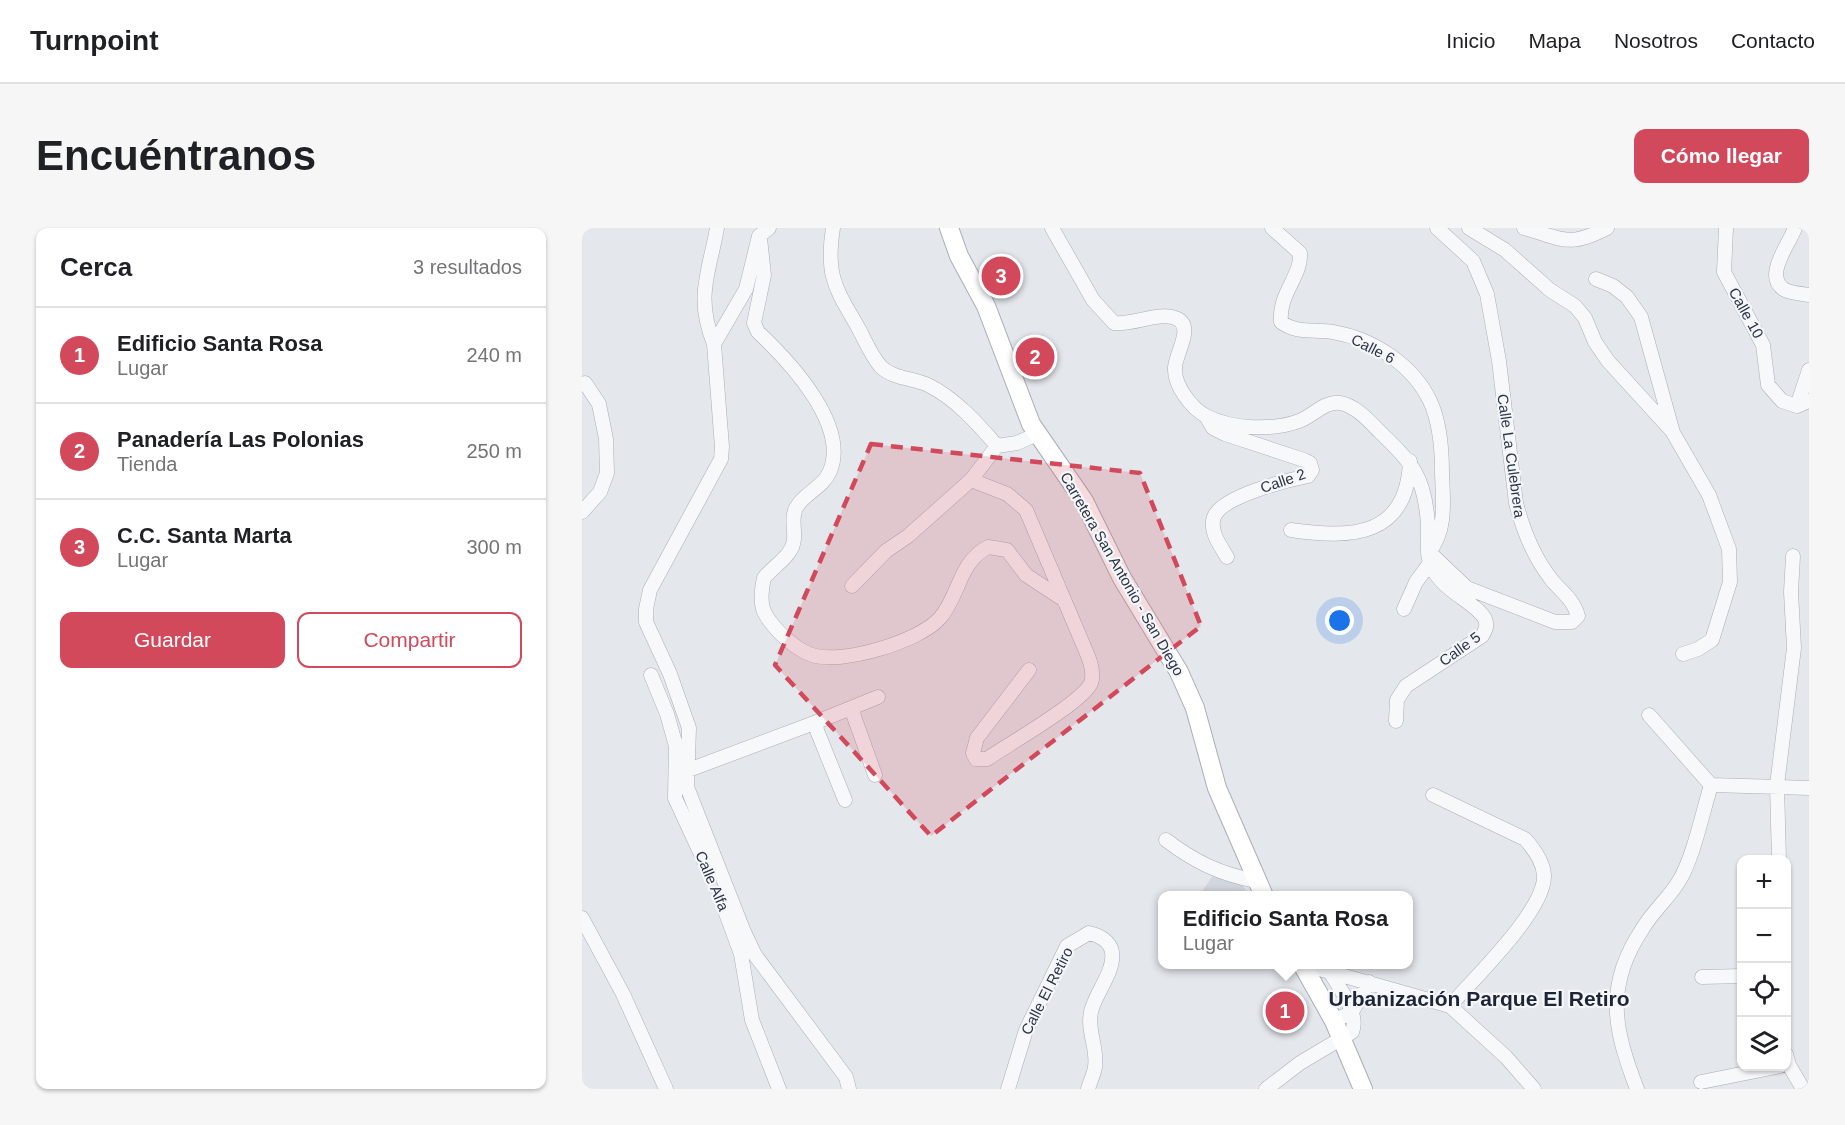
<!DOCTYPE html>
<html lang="es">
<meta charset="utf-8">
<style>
:root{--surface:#fff;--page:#f6f6f6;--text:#202124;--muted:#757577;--line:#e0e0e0;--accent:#d1495b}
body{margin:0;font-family:Helvetica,sans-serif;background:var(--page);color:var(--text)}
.controls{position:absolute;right:18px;bottom:18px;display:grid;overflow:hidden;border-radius:12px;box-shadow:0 2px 4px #0004}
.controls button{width:54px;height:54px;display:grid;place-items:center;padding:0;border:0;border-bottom:2px solid var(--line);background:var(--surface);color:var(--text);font:30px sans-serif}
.you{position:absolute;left:758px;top:393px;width:21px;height:21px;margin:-15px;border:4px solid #fff;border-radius:50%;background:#1a73e8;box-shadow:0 0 0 9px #1a73e833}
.badge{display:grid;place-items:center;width:39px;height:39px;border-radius:50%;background:var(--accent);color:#fff;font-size:20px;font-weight:700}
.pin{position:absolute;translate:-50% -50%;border:3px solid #fff;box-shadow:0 2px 6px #0006}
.popup{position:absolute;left:576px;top:663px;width:255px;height:78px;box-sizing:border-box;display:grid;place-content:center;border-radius:12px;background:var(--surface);filter:drop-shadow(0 2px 4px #0005);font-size:20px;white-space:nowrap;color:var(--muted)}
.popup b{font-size:22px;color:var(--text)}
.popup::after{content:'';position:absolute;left:50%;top:100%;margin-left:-12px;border:12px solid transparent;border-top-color:var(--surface)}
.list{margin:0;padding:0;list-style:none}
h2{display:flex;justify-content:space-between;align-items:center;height:78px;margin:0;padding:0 24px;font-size:26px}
h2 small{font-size:20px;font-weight:400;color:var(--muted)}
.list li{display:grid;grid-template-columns:39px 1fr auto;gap:18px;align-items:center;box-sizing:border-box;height:96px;padding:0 24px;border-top:2px solid var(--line)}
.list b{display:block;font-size:22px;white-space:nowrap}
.list p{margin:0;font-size:20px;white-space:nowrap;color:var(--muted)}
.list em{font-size:20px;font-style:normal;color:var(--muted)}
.actions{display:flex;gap:12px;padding:18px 24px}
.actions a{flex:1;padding:14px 0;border:2px solid var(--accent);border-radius:12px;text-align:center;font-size:21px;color:var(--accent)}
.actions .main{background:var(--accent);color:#fff}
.icon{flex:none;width:33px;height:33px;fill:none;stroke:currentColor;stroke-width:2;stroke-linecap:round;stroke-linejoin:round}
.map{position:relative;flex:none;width:1227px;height:861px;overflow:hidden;border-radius:12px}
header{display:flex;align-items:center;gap:36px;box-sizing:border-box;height:84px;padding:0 30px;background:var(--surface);border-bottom:2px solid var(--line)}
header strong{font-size:28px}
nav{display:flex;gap:33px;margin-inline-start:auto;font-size:21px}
.intro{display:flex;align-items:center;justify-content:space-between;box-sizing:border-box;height:144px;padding:0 36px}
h1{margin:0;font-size:42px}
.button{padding:15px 27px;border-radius:12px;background:var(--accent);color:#fff;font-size:21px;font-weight:700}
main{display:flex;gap:36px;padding:0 36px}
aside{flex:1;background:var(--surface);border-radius:12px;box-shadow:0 2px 4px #0004}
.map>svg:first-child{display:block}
</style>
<header>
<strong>Turnpoint</strong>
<nav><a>Inicio</a><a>Mapa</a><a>Nosotros</a><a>Contacto</a></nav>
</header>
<div class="intro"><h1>Encuéntranos</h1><a class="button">Cómo llegar</a></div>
<main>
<aside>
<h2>Cerca<small>3 resultados</small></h2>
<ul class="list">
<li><span class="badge">1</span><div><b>Edificio Santa Rosa</b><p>Lugar</p></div><em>240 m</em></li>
<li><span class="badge">2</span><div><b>Panadería Las Polonias</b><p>Tienda</p></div><em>250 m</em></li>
<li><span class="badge">3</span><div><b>C.C. Santa Marta</b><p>Lugar</p></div><em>300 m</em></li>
</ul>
<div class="actions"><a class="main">Guardar</a><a>Compartir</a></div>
</aside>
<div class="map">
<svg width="1227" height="861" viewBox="0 0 1227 861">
<rect width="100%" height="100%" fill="#e4e7ec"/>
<path fill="#d2d6de" d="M632,646L661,657L666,667L617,668Z"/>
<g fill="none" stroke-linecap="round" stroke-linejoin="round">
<g stroke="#a9aeb7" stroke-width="15">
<path id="street" d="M187,0L177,8L164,61L132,116L140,219L139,231L68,362L64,381V394L88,446L107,500L105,559L162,704L173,727L264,849L267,861
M251,0C243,50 255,62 278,103C284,115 290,129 299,139C312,151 331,150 346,157C373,170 396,196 415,218L435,215L455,206
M470,0L511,72L532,95C551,97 573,85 590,89C616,95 593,125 593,140C592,157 609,180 624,188C649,201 691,203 717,193C731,188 742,173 758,175C773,177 788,194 798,204C831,236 843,249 846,297C846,309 844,326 849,337C860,364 893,373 903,391C906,398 903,403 900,408L824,458L815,472L814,493
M690,0L718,25C720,48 696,66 699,94C715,106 732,101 751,104C791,111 831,137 848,173C858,194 860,223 860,245C861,273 865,302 847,324
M887,0L923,22L968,62L993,78L1003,90L1013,114L1026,133L1090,203L1127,267L1147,321L1148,354L1130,412L1116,421L1101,426
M942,0C981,11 986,20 1025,0
M1144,0L1142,44L1181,117L1186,157L1200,173L1215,178L1227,173
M1213,0C1208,15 1180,49 1203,62C1209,65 1220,66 1227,67
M178,10L182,47L172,95L176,104C208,134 267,197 248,243C241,260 222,265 214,280C209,290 213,300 212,311C211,328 191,338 182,350C176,378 180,387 200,407C209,415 218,423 230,427C260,437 338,413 358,390C378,367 376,335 406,319L425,322L444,347L482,372
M1014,51L1031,58L1045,69L1059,89L1090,201
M132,116C113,69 127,45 135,0
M1215,178L1227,142
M624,188L631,200L643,206L722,232L728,235L730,242L726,248C706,252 640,268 632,289C627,303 638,317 645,329
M389,252L425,266L444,282L506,428C509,436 512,447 509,455C501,474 425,517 405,531H394L391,525L395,510L447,442
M0,284L18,264L25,245L24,211L17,176L3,155
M709,302C770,311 825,309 828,233
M847,324L885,360L973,394H990L996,388C991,370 979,364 969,351C951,328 941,302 934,275L917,133L905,66L891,33L855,0
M270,358L304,323L326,308L389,252L415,218
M822,381L834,354L848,335
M69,447L85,486L94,518L93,570L124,637
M269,480L296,469
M1067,487L1129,557
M232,495L269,480L293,547
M104,543L232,495L263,572
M851,567L943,611C952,621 961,633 962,647C964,682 891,751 868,778
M584,612C613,634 638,646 674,653
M1197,632L1195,557L1212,420L1209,364L1211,328
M138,669L159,726L170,792L197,861
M0,690L41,766L84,861
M720,736L868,778L924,829L952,861
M1120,749L1160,748
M752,793L770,784L787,754
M1204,826L1207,837L1221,861
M1119,854L1198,838
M426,861L444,802L485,718L507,705C517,707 528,713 530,724C533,744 513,765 509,784C505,804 516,820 513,839C512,846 508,854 506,861
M684,861L718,835L770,804C778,785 756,759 747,742
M1055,861C1032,801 1022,758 1061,700C1071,683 1087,670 1097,653C1111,631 1121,583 1129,557L1227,560"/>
</g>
<g stroke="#a9aeb7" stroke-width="20">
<path id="secondary" d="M367,0L377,28L404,78L449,196L502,273L540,350L597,444L613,480L635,560L682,668
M720,736L752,793L781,861"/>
</g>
<use href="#street" stroke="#f7f8fa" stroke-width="14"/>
<use href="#secondary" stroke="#fff" stroke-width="18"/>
</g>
<path fill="#d1495b" fill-opacity="0.2" stroke="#d1495b" stroke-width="4.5" stroke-dasharray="12 8" stroke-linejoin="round" d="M289,216L558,245L619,398L349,608L193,437Z"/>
<g text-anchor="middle" stroke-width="4.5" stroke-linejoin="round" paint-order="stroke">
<g font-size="15" fill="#2b3445" stroke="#f4f6f9">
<text transform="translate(1164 85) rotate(61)" y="5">Calle 10</text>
<text transform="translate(791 121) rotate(27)" y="5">Calle 6</text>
<text transform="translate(929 228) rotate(82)" y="5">Calle La Culebrera</text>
<text transform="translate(701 253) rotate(-19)" y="5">Calle 2</text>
<text transform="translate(540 346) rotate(60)" y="5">Carretera San Antonio - San Diego</text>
<text transform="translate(878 421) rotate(-36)" y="5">Calle 5</text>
<text transform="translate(130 653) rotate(67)" y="5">Calle Alfa</text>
<text transform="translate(465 763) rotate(-63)" y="5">Calle El Retiro</text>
</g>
<g font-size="21" font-weight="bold" fill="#1d2536" stroke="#f4f6f9">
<text x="897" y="778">Urbanización Parque El Retiro</text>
</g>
</g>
</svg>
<div class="controls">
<button>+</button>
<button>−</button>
<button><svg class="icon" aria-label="locate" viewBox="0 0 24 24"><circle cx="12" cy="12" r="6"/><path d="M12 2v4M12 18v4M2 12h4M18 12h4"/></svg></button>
<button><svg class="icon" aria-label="layers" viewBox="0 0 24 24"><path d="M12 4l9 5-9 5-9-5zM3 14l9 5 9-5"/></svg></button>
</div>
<div class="you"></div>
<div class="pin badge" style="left:703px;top:783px">1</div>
<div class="popup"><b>Edificio Santa Rosa</b>Lugar</div>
<div class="pin badge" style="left:453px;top:129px">2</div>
<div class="pin badge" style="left:419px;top:48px">3</div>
</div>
</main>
